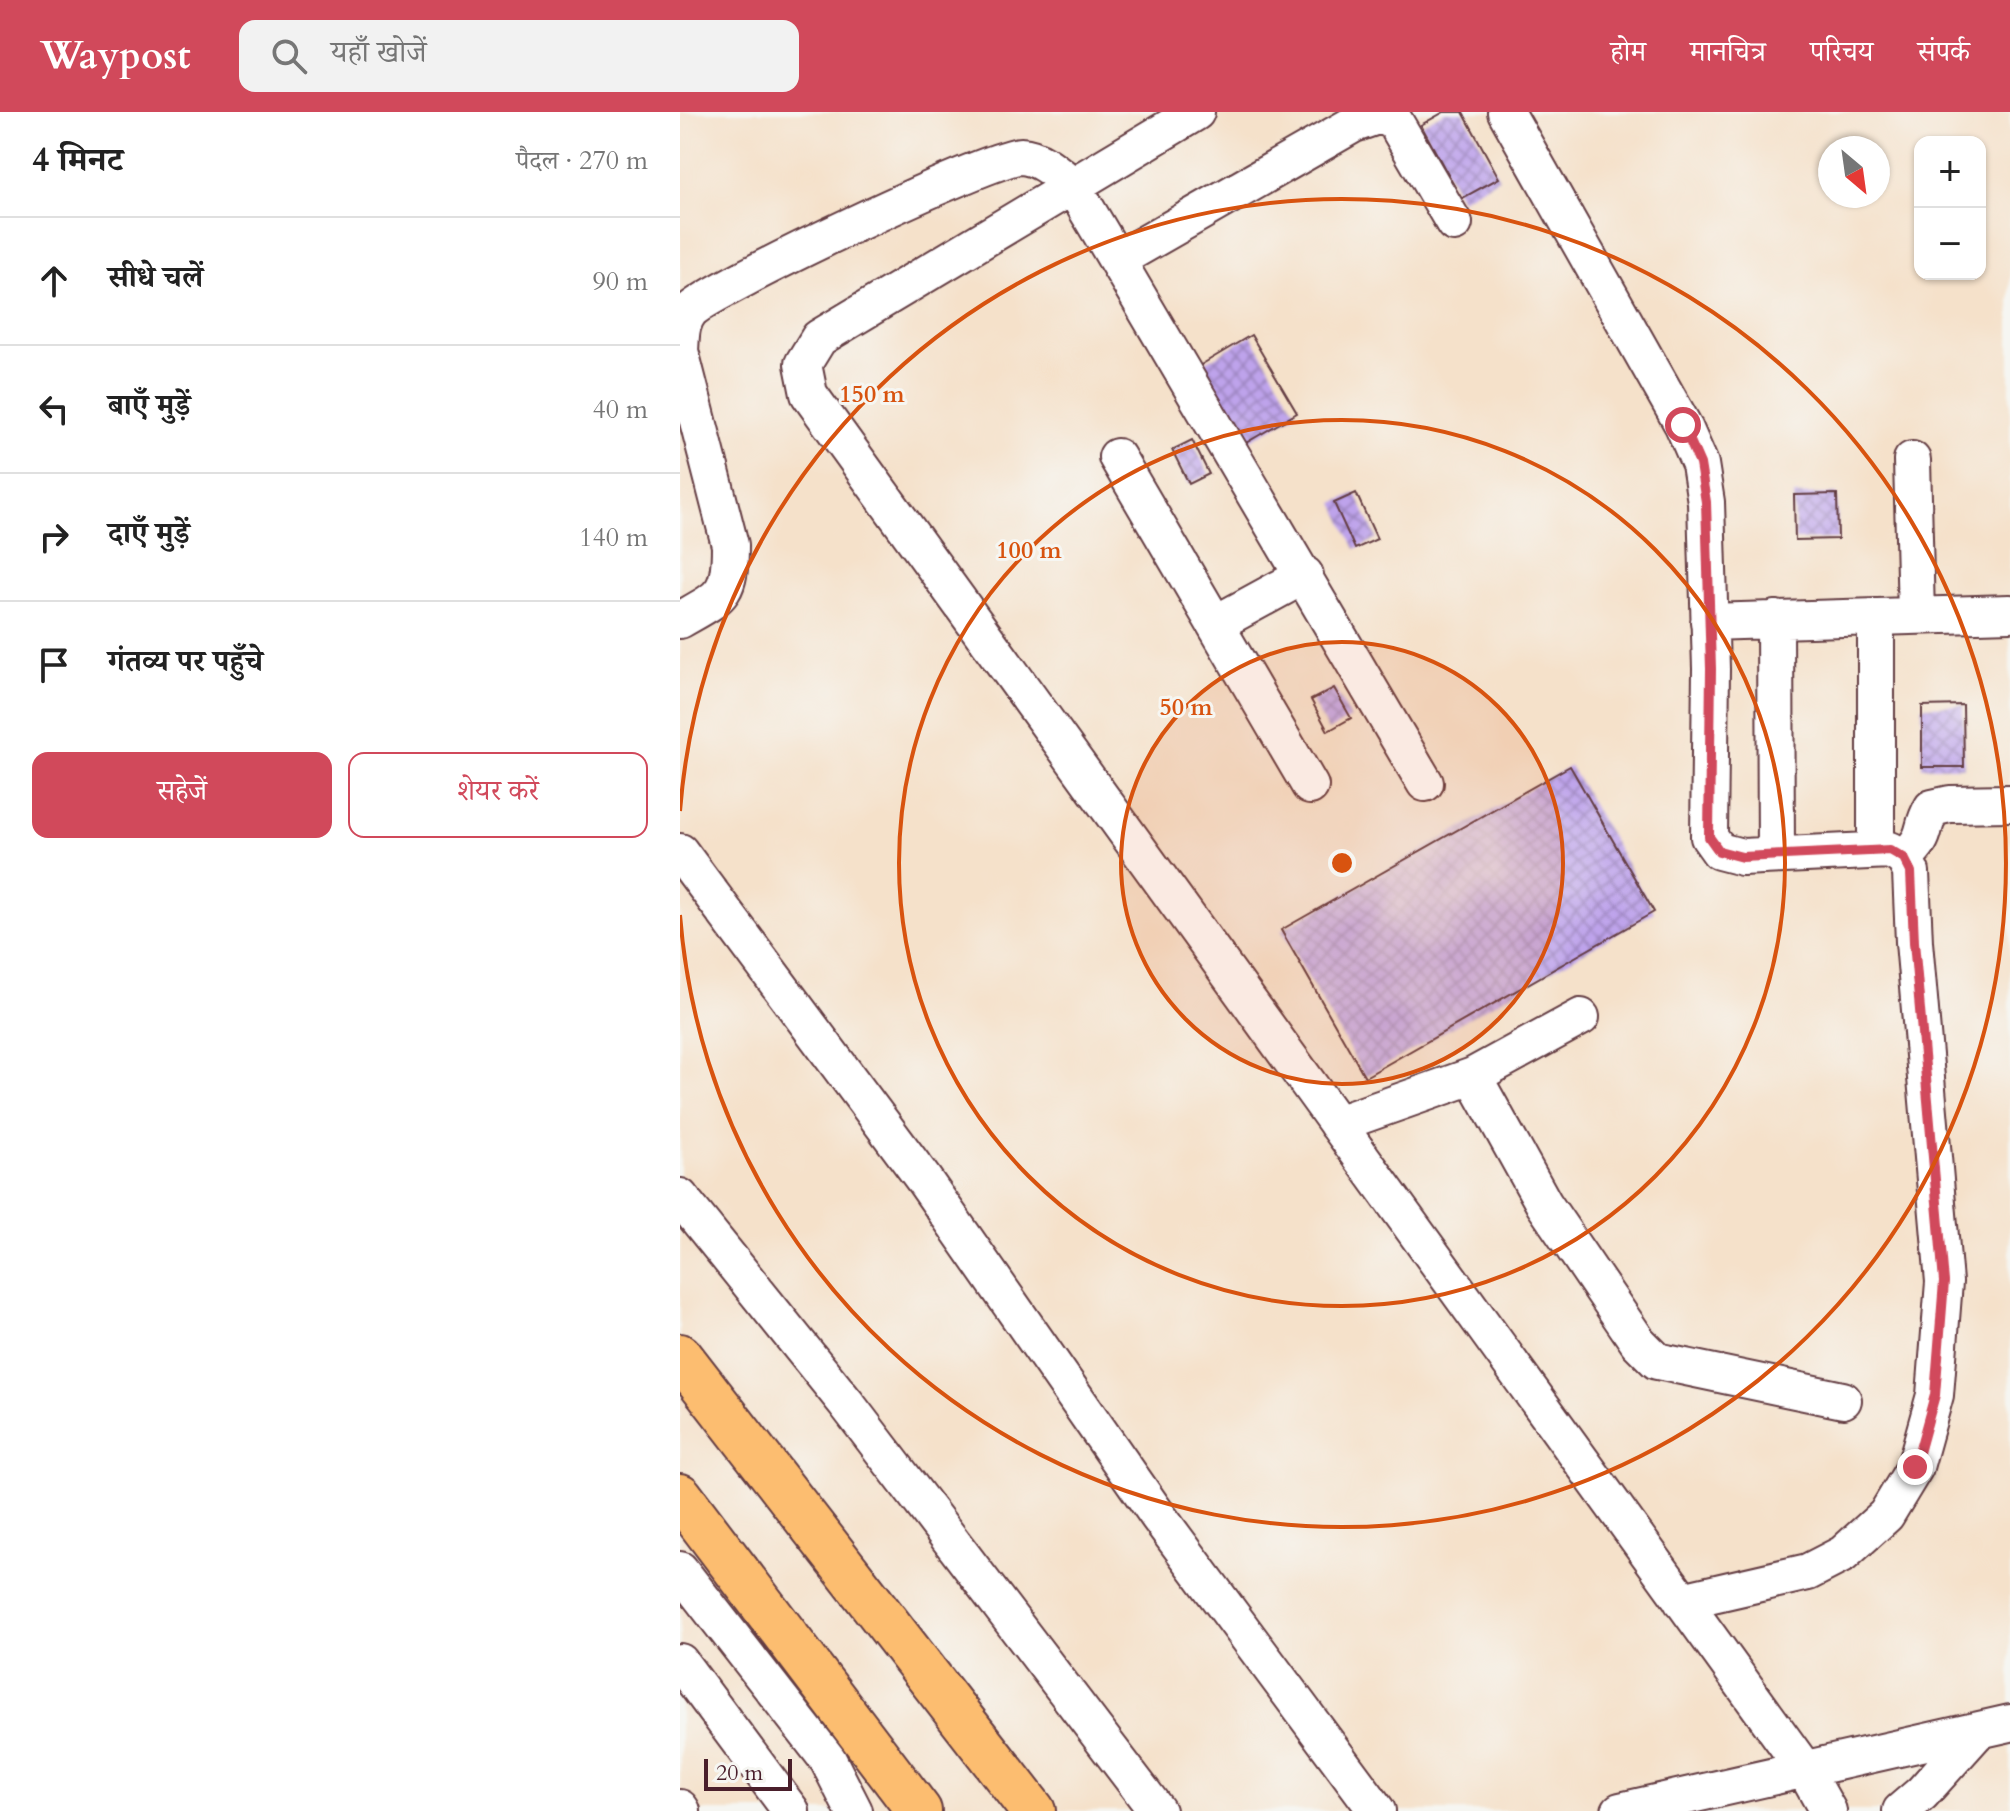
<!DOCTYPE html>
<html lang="hi">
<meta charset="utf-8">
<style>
:root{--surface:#fff;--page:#f2f2f2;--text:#222;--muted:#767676;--line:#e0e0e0;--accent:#d1495b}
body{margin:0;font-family:Cardo,"Noto Serif Devanagari",serif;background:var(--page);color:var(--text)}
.controls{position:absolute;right:24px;top:24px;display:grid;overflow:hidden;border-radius:16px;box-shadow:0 2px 6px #0004}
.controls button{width:72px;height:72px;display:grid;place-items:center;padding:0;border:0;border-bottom:2px solid var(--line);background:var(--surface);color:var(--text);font:40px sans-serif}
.compass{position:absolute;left:1138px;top:24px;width:72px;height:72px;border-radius:50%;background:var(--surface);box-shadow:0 2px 6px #0004;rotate:151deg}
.scale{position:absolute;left:24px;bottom:20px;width:88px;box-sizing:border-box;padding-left:8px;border:4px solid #4a1f2b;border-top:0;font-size:22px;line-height:28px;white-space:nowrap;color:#4a1f2b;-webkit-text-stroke:6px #f6f6f2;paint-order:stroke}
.stop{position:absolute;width:24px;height:24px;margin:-18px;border:6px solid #d1495b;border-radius:50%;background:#fff}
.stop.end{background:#d1495b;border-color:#fff;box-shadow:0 2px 8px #0008}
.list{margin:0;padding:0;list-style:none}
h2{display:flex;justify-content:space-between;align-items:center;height:104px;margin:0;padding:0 32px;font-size:34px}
h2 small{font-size:26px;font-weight:400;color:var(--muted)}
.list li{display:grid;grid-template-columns:52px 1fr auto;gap:24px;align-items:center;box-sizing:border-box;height:128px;padding:0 32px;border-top:2px solid var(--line)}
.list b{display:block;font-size:30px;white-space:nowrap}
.list em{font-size:26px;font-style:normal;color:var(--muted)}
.actions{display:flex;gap:16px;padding:24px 32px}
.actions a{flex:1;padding:18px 0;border:2px solid var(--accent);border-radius:16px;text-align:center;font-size:28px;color:var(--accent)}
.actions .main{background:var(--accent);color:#fff}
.icon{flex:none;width:44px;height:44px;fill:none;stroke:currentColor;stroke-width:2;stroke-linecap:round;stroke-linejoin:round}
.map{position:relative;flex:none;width:1330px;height:1699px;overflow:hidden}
header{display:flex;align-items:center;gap:48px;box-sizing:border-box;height:112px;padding:0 40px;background:var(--accent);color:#fff}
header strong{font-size:38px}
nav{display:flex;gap:44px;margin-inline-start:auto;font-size:28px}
.search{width:560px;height:72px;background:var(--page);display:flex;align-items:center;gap:20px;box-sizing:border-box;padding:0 28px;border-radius:16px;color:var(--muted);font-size:30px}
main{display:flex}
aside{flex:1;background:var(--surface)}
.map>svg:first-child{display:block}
</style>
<header>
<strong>Waypost</strong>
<div class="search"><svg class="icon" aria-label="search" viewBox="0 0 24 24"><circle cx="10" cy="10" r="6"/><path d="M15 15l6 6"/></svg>यहाँ खोजें</div>
<nav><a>होम</a><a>मानचित्र</a><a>परिचय</a><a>संपर्क</a></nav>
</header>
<main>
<aside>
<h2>4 मिनट<small>पैदल · 270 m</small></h2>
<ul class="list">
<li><svg class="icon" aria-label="ahead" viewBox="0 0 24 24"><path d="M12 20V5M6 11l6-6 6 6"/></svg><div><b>सीधे चलें</b></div><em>90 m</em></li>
<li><svg class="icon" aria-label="left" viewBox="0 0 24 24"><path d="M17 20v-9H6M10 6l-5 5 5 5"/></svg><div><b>बाएँ मुड़ें</b></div><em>40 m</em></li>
<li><svg class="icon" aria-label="right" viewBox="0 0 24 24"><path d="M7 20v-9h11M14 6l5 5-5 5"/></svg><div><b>दाएँ मुड़ें</b></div><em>140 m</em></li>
<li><svg class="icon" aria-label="arrive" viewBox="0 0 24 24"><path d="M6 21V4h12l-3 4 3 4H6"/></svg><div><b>गंतव्य पर पहुँचे</b></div></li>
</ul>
<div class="actions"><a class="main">सहेजें</a><a>शेयर करें</a></div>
</aside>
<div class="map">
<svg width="1330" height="1699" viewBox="0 0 1330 1699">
<defs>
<pattern id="building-cross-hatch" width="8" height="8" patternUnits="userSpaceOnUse" patternTransform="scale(2)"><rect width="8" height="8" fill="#bea3eb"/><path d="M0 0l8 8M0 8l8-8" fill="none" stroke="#9c84bf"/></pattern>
</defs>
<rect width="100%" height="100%" fill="#f6f6f2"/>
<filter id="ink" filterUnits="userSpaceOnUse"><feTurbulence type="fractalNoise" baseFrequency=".0125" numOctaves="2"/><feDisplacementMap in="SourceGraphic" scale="16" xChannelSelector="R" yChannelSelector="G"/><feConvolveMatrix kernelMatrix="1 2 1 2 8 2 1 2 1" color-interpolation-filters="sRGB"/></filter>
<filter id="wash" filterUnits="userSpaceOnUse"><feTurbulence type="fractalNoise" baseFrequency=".006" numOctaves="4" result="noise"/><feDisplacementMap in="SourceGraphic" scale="32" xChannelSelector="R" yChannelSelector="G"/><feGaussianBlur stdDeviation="1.8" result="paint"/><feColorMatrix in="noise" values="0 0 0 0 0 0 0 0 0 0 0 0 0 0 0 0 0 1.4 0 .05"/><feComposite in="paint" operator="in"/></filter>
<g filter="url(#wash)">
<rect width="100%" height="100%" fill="#f5e1ca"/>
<g id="blocks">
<path fill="url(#building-cross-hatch)" d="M764,0H783L819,66L781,87L741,13Z
M571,223L617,301L559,335L514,257Z
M512,328L529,362L509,372L492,338Z
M676,381L697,427L675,437L654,391Z
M1157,382L1158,427L1115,428L1114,383Z
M654,576L671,606L648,619L631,588Z
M1283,593L1284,655H1242V594Z
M890,654L974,800L685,965L601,818Z"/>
</g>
</g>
<g filter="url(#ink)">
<use href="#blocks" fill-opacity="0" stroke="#643c43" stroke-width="2"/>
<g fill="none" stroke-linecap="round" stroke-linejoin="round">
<g stroke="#643c43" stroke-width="40">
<path id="minor" d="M516,0L139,226L123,252L129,282L1125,1658L1148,1699
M826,0L1003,313L1020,352L1026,390L1031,557L1029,725L1039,739L1062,745L1210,738L1224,746L1231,760L1234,830L1264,1170L1255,1283L1235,1355L1206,1403L1163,1442L1128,1460L1002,1489
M437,148L674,12L700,3L715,10L774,111
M437,345L630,674
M1232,348L1236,503
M1095,507L1096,742
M0,508C42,484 50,484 50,433L0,239C1,225 0,211 10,199C30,177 316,42 341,44C361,45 378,62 393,74L745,671
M1029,510L1330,501
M535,512L625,463
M1196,738V505
M0,740L244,1068L478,1404L697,1699
M1224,746C1251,721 1238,720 1252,696L1270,692L1330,691
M793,964L864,1092L958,1230L977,1249L1163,1288
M657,1012L793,964L901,905
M0,1085L166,1291L477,1699
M0,1458L148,1648L174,1699
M0,1550L111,1699
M0,1696L2,1699
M940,1699L1330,1611
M1221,1699L1242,1681L1296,1621"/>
</g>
<g stroke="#643c43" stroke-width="48">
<path id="major" d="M0,1244L353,1699
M0,1384L239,1699"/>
</g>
<use href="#minor" stroke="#fff" stroke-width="36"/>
<use href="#major" stroke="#fcbd6f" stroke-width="44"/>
</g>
</g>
<g fill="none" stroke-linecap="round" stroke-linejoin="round" filter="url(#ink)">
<path stroke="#d1495b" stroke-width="10" d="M1003,313L1020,352L1026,390L1031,557L1029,725L1039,739L1062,745L1210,738L1224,746L1231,760L1234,830L1264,1170L1255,1283L1235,1355"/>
</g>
<circle cx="662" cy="751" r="221" fill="#d8530f" fill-opacity=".12"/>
<g fill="none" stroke="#d8530f" stroke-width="4">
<circle cx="662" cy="751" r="221"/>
<circle cx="662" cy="751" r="443"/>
<path d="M0 699A664 664 0 1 1 0 803"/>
</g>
<circle cx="662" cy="751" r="12" fill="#d8530f" stroke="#f6f6f2" stroke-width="4"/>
<g font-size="24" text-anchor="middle" font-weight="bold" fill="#d8530f" stroke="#f6f6f2" stroke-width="6" stroke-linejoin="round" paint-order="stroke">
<text x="192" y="290">150 m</text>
<text x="349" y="446">100 m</text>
<text x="506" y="603">50 m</text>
</g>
</svg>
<div class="controls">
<button>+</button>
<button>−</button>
</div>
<svg class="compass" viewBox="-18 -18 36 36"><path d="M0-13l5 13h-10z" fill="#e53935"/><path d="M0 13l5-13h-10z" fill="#767676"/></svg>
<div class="scale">20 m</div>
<div class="stop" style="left:1003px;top:313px"></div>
<div class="stop end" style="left:1235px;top:1355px"></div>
</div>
</main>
